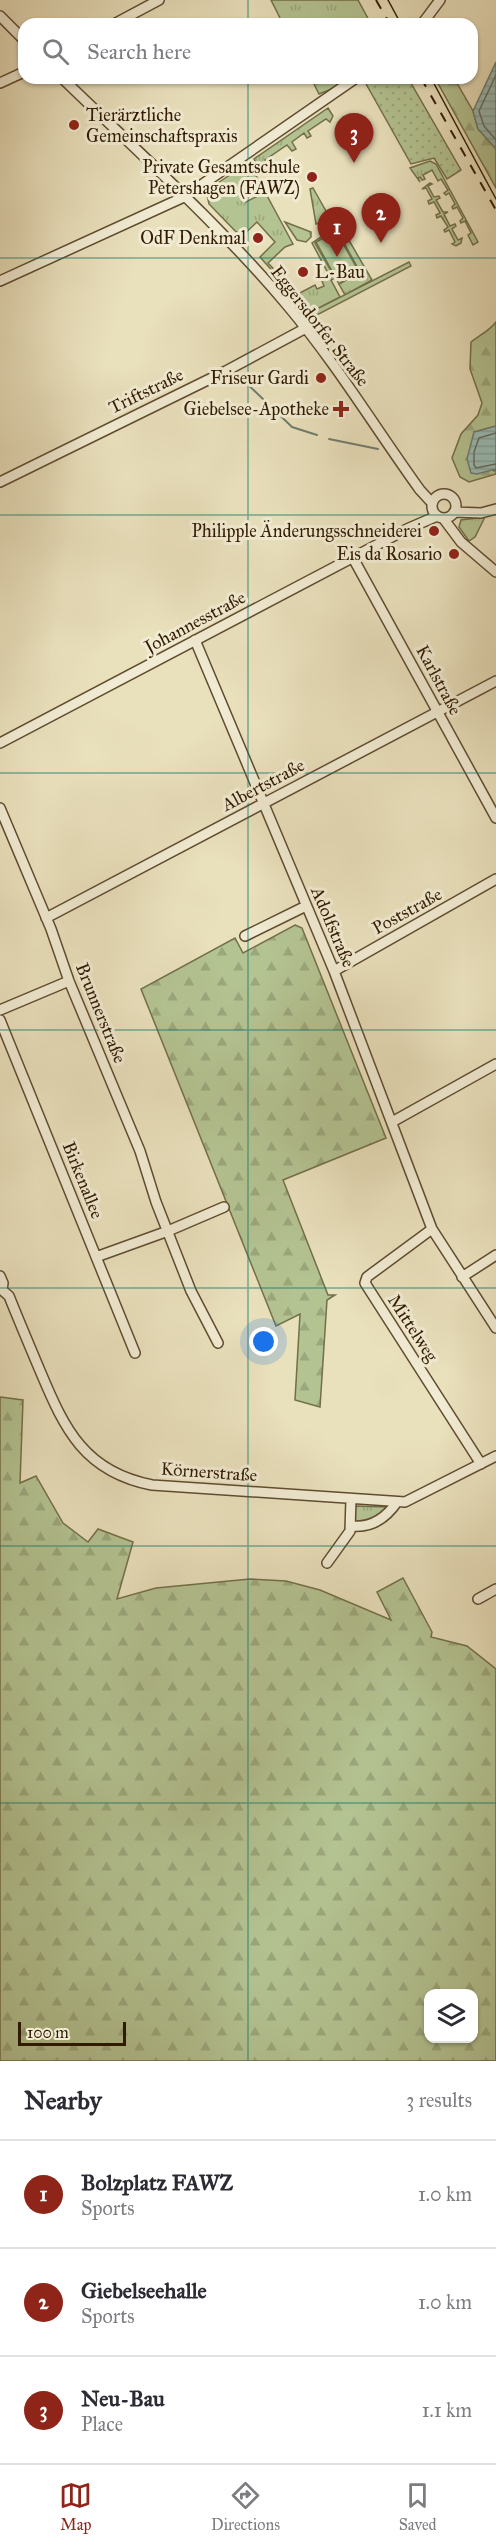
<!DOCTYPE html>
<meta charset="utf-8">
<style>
:root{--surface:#fff;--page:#f7f7f7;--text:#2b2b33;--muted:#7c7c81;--line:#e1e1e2;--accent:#8f2418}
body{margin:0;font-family:"IM FELL Great Primer",serif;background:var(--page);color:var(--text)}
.controls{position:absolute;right:18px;bottom:18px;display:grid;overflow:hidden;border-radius:12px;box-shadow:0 2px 4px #0004}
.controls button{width:54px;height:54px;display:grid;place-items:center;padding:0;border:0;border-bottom:2px solid var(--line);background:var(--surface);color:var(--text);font:30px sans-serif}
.scale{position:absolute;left:18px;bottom:15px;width:108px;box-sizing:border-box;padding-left:6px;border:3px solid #311b00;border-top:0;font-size:16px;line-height:21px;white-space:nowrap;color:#311b00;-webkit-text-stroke:4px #f1ebd3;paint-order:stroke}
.you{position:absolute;left:264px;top:1342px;width:21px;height:21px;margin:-15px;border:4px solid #fff;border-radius:50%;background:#1a73e8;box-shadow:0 0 0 9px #1a73e833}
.badge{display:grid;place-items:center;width:39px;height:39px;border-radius:50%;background:var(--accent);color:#fff;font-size:20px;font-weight:700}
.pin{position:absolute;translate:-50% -50px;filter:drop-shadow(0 2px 3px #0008)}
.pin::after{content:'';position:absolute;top:32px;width:21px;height:18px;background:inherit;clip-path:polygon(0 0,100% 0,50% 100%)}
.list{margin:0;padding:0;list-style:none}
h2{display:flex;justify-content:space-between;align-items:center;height:78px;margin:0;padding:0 24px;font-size:26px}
h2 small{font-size:20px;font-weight:400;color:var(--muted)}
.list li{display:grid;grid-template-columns:39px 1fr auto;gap:18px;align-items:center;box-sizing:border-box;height:108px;padding:0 24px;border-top:2px solid var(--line)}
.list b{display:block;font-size:22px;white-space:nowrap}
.list p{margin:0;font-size:20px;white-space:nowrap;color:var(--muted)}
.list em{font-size:20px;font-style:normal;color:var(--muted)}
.icon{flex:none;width:33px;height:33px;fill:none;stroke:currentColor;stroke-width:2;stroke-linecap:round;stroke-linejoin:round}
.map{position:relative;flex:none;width:496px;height:2061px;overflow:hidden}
.search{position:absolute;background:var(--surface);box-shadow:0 2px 4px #0004;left:18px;right:18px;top:18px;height:66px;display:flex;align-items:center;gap:15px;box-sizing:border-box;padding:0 21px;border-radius:18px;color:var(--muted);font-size:22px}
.sheet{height:402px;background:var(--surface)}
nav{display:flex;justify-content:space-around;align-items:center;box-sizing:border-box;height:84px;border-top:2px solid var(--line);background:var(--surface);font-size:16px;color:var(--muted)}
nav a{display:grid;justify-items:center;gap:3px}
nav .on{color:var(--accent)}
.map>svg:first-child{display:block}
</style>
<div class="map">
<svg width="496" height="2061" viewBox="0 0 496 2061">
<defs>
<pattern id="grass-tufts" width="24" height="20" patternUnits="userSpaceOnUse" patternTransform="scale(1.5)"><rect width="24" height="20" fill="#b4c392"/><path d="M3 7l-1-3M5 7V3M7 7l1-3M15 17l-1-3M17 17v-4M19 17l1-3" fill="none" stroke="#9ba77c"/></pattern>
<pattern id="forest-firs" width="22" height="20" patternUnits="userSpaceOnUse" patternTransform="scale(1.5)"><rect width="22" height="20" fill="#b4c392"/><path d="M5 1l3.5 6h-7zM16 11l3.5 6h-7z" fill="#9ba77c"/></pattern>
<pattern id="park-dots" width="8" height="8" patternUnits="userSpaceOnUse" patternTransform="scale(1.5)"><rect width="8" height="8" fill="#b4c392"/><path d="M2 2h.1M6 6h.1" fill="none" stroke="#9ba77c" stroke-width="1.8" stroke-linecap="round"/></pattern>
<pattern id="water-rules" width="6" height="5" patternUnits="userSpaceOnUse" patternTransform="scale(1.5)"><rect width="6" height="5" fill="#99bcb7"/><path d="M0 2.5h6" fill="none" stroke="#84a19c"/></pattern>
</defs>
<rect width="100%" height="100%" fill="#e9e0bc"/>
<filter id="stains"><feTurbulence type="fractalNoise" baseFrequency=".00333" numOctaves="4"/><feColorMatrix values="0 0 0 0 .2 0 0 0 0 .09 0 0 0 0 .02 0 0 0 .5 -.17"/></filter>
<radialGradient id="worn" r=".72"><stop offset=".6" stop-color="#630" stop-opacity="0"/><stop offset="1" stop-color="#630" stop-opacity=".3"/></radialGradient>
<path fill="url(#grass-tufts)" stroke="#726f49" stroke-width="1.5" d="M271,0H358L371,24H283Z
M311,78H351L342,85L319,94Z
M328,108L333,116L330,122L326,119L308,131L311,136L307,138L304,133L292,142L296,149L292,151L287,145L265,160L269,167L260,172L254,159Z
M430,161L436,164L478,242L473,245L468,235L471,233L465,221L461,223L460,221L463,218L457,207L453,209L452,207L455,204L449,193L446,195L444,193L448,190L441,179L438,181L432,170L423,175L425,179L422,180L420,177L418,178L420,182L410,168Z
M246,164L249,170L252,168L263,189L257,192L253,185L241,192L246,202L265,192L293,244L285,247L268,263L298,294L315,285L317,289L324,286L322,281L330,277L312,243L340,224L342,227L315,243L335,278L331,280L340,297L313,311V317L302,300L299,301L260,257L275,242L257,222L241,237L209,204L206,191Z
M430,183L432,184L428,186L434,197L439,196L440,198L436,200L443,212H448L444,214L450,226L455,224L456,226L452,229L458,240L462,238L461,243L456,246L452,244L455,242L449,230L445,232L444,230L448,227L441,216L437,218L436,215L440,213L434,202L429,204L428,201L432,199L426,188L422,189Z
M313,188L331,220L316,224L310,189Z
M285,222L311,232V237L306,242L297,240Z
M343,230L372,280L345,295L339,284L360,272L338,232Z
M485,517L475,537L469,541L459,527L461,520Z
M354,1506L387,1507L386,1512L369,1523L355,1522L352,1511Z"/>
<path fill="url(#forest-firs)" stroke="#726f49" stroke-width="1.5" fill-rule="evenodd" d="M435,78H454L473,111L478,129L496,149V188Z
M496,322V426L474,432L494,471L496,469V474L469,482L460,477L452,458L461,434L478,415L482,403L470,369L471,342C480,335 489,331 496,322Z
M295,925L302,928L386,1138L283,1180L328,1295H335L327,1300L320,1407L295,1400L300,1314L276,1326L141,989L235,938L243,953Z
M0,1397L23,1400L20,1483L36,1476L63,1523L88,1542L98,1529L133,1542L117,1599L156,1588L250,1579L286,1581L320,1590L391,1620L377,1592L403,1578L432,1632L431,1637L467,1646L496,1669V2061H0ZM428,1994H474V2038H428Z"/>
<path fill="url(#park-dots)" stroke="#726f49" stroke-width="1.5" d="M371,78H408L461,170L447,179L434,158L411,164L365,82Z"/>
<path fill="#b4c392" stroke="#726f49" stroke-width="1.5" d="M336,231L359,272L339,284L316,242Z
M409,262L411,266L315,316L313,311Z"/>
<path fill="url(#water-rules)" stroke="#6f7c6e" stroke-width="1.5" d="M496,62V149L478,129L473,111Z
M496,426V469L477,474L471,473L467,459L474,432Z"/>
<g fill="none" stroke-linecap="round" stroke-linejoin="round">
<path stroke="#656c5c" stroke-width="1.5" d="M496,75L479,111L484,126L496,140
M496,433L479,438L474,452V465L476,468L496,464"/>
<path stroke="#6f7c6e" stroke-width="2" d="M237,374L292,427L317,435
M329,439L378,449"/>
<g stroke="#5f4c2f" stroke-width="12">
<path id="minor" d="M0,16L24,40
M114,24L159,0
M422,24L440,0
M62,78C138,152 219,224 287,305C336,363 376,429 420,490L432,503
M0,83L24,72
M0,281L184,197L356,78
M0,482L226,371L306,328
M432 506a12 12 0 1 1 24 0a12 12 0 1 1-24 0Z
M454,512L481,513L496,509
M443,518L461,542L496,572
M353,558L496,818
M195,640L334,971L432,1229L496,1328
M0,743L407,529L437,516
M0,808L51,929L69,981L140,1151L156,1202L191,1291L218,1343
M46,918L496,681
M245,936L306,906
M334,971L496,879
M0,1010L69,981
M0,1020L135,1353
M392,1122L496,1064
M432,1229L367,1277L365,1283L481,1464
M96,1257L168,1231L224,1207
M0,1276L3,1283L2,1290
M462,1277L496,1255
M2,1290L9,1296C19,1321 30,1347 41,1373C65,1430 85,1472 152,1485L405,1502L496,1456
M352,1526C372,1528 386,1518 397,1502
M327,1563L350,1531L351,1499
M478,1599L496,1589"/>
</g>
<use href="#minor" stroke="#f1ebd3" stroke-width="9"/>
<path stroke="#311b00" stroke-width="1.5" d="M388,0L401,24
M431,78L496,199"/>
<path stroke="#311b00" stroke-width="2" stroke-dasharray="10 10" stroke-linecap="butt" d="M376,0L390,24
M421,78L496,210"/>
</g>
<path fill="none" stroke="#0f766e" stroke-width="1.5" stroke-opacity="0.55" d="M248,0V24M248,78V2061M0,258H496M0,515H496M0,773H496M0,1030H496M0,1288H496M0,1546H496M0,1803H496"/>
<g fill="#8f2418" stroke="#f1ebd3" stroke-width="2">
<circle cx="74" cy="125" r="6"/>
<circle cx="312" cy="177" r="6"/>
<circle cx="258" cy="238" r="6"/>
<circle cx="303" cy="272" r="6"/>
<circle cx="321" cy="378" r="6"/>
<path d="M338 400h6v6h6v6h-6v6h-6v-6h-6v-6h6z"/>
<circle cx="434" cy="531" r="6"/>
<circle cx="454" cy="554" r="6"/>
</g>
<g text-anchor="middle" stroke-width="6" stroke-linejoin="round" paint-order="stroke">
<g font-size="18" fill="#311b00" stroke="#f1ebd3" text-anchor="end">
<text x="86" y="121" text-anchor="start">Tierärztliche<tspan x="86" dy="21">Gemeinschaftspraxis</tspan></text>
<text x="300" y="173">Private Gesamtschule<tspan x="300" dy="21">Petershagen (FAWZ)</tspan></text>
<text x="246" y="244">OdF Denkmal</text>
<text x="315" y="278" text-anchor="start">L-Bau</text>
<text x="309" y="384">Friseur Gardi</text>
<text x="329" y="415">Giebelsee-Apotheke</text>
<text x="422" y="537">Philipple Änderungsschneiderei</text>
<text x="442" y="560">Eis da Rosario</text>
</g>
<g font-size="18" fill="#311b00" stroke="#f1ebd3">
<text transform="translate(320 326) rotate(52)" y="6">Eggersdorfer Straße</text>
<text transform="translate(146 391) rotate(-26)" y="6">Triftstraße</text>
<text transform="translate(195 622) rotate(-28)" y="6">Johannesstraße</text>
<text transform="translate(439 680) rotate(62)" y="6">Karlstraße</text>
<text transform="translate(263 785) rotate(-28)" y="6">Albertstraße</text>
<text transform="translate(407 911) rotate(-29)" y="6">Poststraße</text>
<text transform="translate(333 927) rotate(67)" y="6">Adolfstraße</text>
<text transform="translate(101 1013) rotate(68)" y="6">Brunnerstraße</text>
<text transform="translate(83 1180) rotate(68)" y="6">Birkenallee</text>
<text transform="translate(413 1328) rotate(57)" y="6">Mittelweg</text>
<text transform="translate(209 1472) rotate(4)" y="6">Körnerstraße</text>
</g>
</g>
<rect width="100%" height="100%" filter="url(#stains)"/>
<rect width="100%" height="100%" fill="url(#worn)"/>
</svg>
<div class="controls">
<button><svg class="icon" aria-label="layers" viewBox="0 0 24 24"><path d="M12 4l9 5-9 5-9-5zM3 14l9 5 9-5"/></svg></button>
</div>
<div class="scale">100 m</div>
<div class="you"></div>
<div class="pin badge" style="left:337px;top:257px">1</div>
<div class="pin badge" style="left:381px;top:243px">2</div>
<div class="pin badge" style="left:354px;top:163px">3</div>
<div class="search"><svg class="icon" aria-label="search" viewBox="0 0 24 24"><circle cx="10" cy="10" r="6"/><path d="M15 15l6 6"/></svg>Search here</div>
</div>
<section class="sheet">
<h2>Nearby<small>3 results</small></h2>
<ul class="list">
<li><span class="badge">1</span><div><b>Bolzplatz FAWZ</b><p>Sports</p></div><em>1.0 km</em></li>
<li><span class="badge">2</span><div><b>Giebelseehalle</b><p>Sports</p></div><em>1.0 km</em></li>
<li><span class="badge">3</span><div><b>Neu-Bau</b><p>Place</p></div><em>1.1 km</em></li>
</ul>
</section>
<nav>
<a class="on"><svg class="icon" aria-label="map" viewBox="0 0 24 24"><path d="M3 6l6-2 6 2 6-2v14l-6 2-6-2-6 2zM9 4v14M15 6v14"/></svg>Map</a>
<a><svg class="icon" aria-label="directions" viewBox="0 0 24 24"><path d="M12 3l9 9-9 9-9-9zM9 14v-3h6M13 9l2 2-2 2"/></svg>Directions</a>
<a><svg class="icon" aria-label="saved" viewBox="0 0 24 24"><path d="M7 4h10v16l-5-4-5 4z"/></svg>Saved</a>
</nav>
